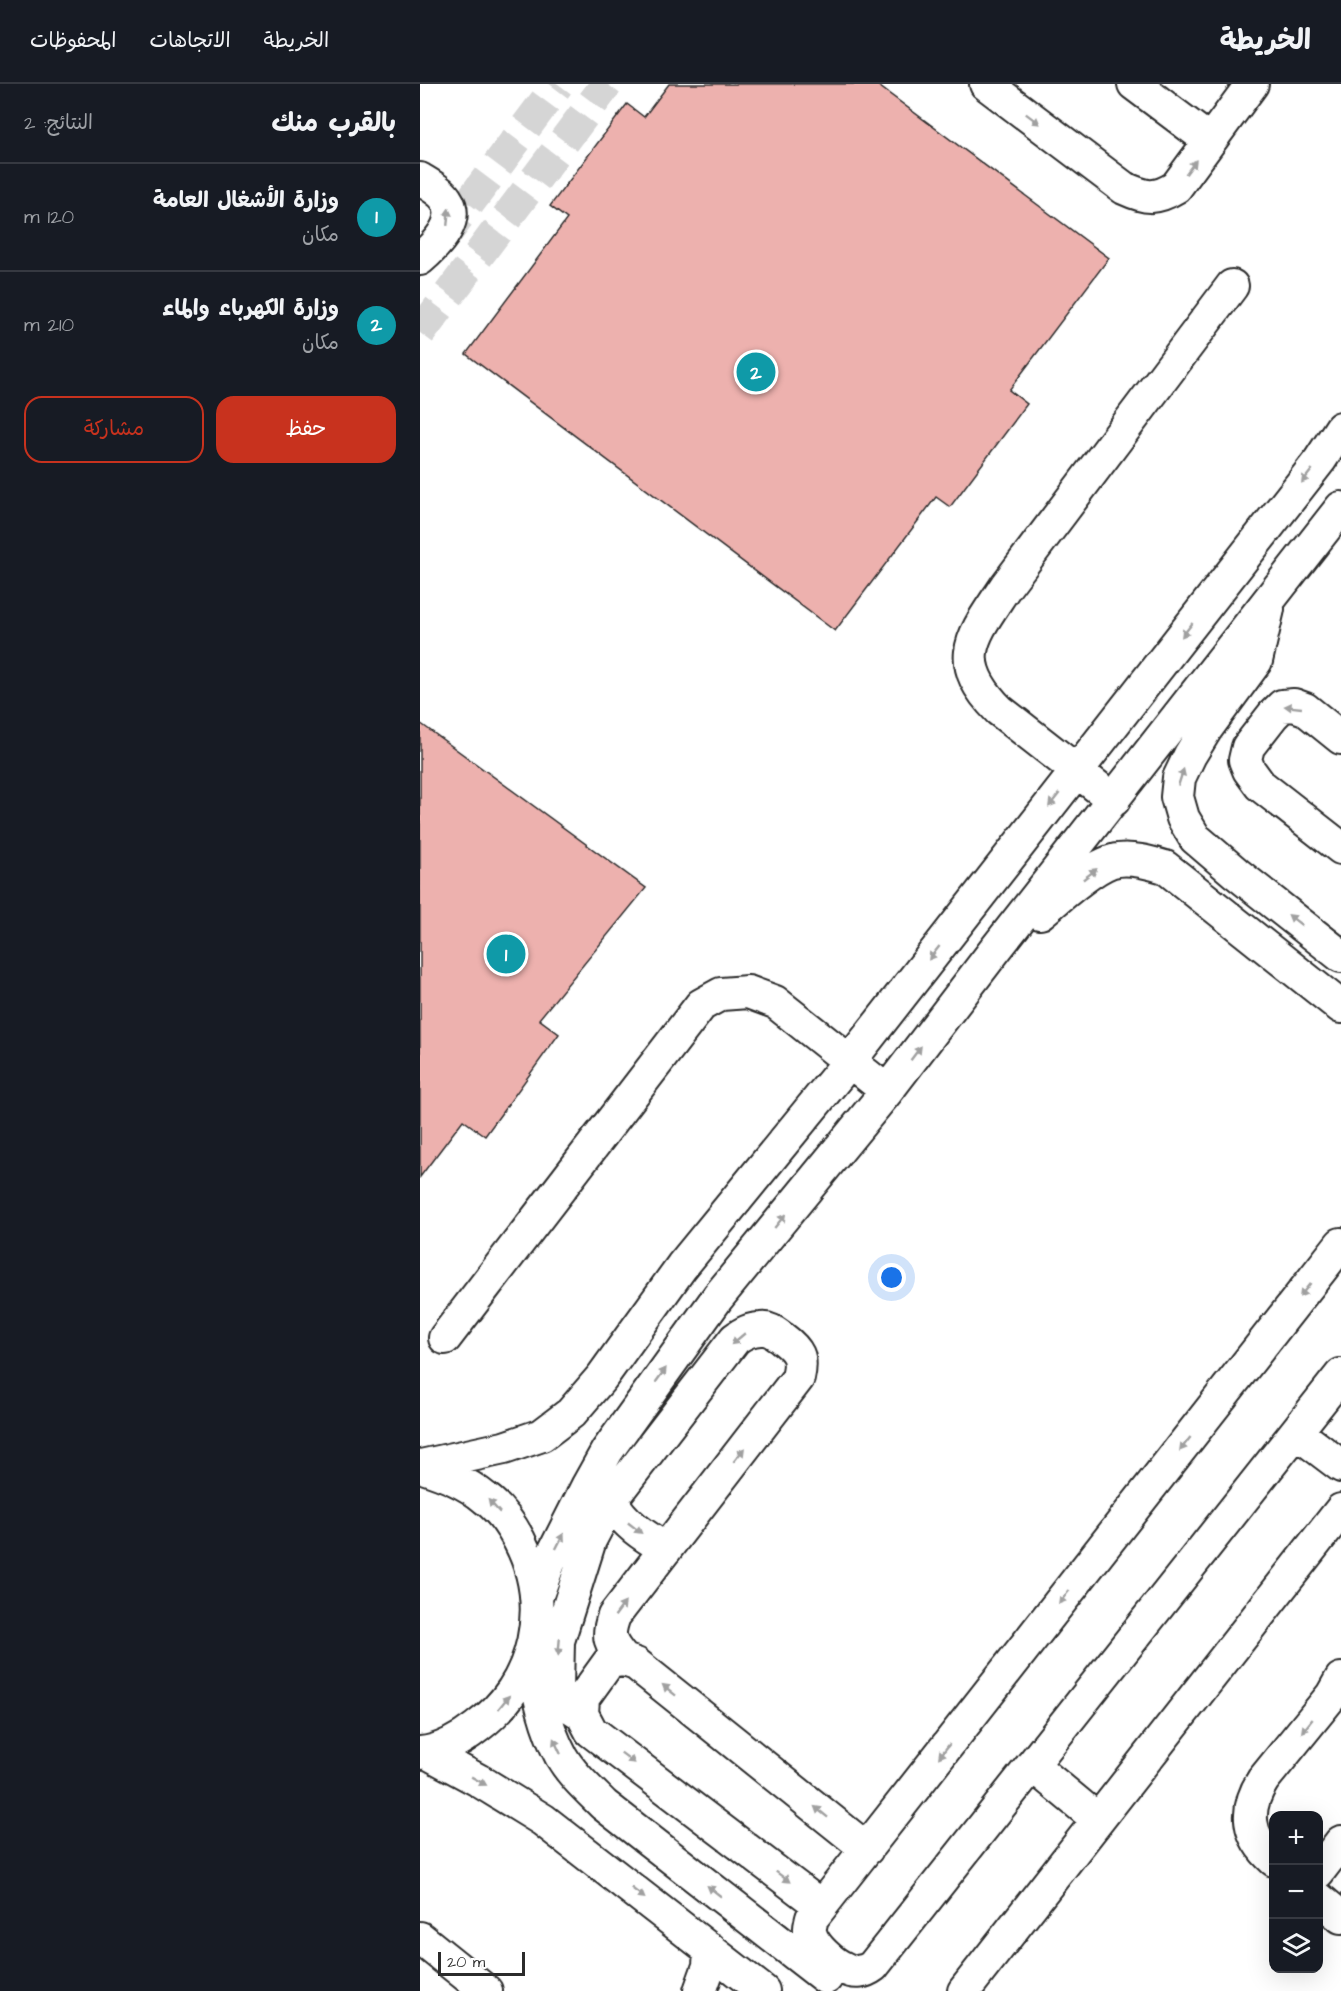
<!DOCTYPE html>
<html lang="ar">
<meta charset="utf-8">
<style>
:root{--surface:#171b24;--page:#242831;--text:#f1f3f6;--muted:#9ea1a6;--line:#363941;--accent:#c8321e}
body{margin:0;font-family:"Architects Daughter","Playpen Sans Arabic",sans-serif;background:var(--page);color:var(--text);direction:rtl}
.controls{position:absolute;right:18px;bottom:18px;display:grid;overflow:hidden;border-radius:12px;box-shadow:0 6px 24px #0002}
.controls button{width:54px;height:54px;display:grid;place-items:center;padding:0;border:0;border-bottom:2px solid var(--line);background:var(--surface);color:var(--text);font:30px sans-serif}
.scale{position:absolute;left:18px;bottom:15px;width:87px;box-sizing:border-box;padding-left:6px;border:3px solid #2b2b2b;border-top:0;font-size:16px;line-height:21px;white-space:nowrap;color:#2b2b2b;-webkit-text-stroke:4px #fff;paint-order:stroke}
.you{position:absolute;left:472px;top:1194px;width:21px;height:21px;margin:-15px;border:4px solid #fff;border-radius:50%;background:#1a73e8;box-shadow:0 0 0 9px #1a73e833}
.badge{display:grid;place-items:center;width:39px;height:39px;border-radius:50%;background:var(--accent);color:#fff;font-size:20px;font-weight:700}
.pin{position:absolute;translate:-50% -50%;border:3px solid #fff;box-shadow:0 2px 6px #0006}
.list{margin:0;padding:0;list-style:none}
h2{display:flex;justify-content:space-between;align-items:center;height:78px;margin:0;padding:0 24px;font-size:26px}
h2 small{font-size:20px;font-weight:400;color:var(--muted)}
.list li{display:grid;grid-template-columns:39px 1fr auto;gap:18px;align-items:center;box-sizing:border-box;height:108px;padding:0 24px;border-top:2px solid var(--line)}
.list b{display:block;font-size:22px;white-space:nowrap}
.list p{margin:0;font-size:20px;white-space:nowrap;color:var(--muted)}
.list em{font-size:20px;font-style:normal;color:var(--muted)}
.actions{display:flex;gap:12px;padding:18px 24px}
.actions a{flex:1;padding:14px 0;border:2px solid var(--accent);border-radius:18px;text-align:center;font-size:21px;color:var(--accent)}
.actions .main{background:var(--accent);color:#fff}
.icon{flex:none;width:33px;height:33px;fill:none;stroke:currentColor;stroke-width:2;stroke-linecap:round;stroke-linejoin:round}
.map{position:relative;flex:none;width:921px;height:1907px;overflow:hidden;direction:ltr}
header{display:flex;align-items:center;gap:36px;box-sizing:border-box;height:84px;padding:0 30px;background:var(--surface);border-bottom:2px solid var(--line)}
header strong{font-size:28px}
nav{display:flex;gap:33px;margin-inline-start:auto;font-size:21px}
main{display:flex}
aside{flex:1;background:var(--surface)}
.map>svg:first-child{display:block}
</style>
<header>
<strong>الخريطة</strong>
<nav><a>الخريطة</a><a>الاتجاهات</a><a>المحفوظات</a></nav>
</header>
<main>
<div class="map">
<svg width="921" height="1907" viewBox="0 0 921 1907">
<rect width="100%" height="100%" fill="#fff"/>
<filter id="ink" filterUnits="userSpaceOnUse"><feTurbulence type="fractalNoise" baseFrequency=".0167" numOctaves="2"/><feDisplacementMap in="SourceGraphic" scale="12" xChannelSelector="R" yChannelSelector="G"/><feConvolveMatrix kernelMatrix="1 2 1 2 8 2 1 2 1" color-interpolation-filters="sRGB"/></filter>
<g filter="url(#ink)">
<path fill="#edb1ae" stroke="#2b2b2b" stroke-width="1.5" d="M249,0H456L689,174L589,306L607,320L530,423L516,413L415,547L46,270L147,135L130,122L207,20L224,33Z
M0,639L226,804L119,935L139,950L65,1052L43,1036L0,1093Z"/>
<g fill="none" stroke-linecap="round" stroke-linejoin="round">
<path stroke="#d5d5d5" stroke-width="32" stroke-dasharray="32 16" stroke-linecap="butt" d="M20,158L138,0
M0,249L187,0"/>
<g stroke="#2b2b2b" stroke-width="36">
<path id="minor" d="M566,0L704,104C726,114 735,116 756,103L832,0
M714,0L790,57
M0,95C8,100 21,107 26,115C41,137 15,162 0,175
M848,525L836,577L786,645L770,671L759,694L757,713L763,734L775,754L816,789L921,872
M921,654L885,625L874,621L862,622L853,631L828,663L825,676L829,686L840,701L921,764
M694,716L579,626C529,575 554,551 586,502L812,202
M620,829C639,814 676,778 698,776C714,774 730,779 745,783L921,923
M921,1160L392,1834C391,1839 389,1844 390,1848C393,1862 413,1880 426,1885C435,1890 445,1888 453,1882L921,1291
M25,1254L281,921L301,910L328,908L355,918L467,1007
M876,1348L921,1382
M0,1382C24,1390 46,1398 65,1414C79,1424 91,1441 99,1456C133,1521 117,1599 57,1643C42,1655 20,1668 0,1669
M1,1382L84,1364L122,1351L151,1329L182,1293L262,1182L429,978L900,376L921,344
M191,1416C203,1439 224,1452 246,1465
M117,1511L130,1476L168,1401L187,1367L298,1213L467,1007L575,866L921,424
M111,1570C118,1605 124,1640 141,1672C152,1691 169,1706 184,1721L406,1894
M162,1630L145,1619L137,1606L138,1557L170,1456L191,1416L315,1255C323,1249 330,1245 341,1245C350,1244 355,1249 362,1254C378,1266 383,1273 378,1294L194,1532C186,1554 190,1559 204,1576
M8,1669L58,1696L123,1736L343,1907
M612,1681L677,1735
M854,1776C827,1752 824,1726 843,1696L912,1611L921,1595
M898,1788L921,1758
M898,1814L921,1833
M401,1822L171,1647L162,1630L163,1614L189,1578L204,1576L216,1580L447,1765
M0,1854L66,1907
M280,1907L289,1882L290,1865
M544,1907L921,1426"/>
</g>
<use href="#minor" stroke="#fff" stroke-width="32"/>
</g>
<defs><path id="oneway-solid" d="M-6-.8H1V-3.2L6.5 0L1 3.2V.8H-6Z" transform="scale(1.5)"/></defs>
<g fill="#a0a0a0">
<use href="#oneway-solid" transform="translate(613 35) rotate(37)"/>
<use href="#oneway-solid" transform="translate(771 83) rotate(-53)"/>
<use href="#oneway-solid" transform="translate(28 133) rotate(-85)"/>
<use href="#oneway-solid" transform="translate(887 392) rotate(128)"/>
<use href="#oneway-solid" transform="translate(767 546) rotate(128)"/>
<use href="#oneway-solid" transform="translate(873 623) rotate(-174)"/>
<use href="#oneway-solid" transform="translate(761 693) rotate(-72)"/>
<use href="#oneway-solid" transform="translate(634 716) rotate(128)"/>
<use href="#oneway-solid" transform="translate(670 790) rotate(-38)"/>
<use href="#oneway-solid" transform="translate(875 836) rotate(-142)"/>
<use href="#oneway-solid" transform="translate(514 869) rotate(128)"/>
<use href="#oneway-solid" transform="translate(496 969) rotate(-53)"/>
<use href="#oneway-solid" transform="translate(360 1137) rotate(-51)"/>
<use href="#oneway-solid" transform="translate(885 1206) rotate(128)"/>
<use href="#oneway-solid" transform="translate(318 1255) rotate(140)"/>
<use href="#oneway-solid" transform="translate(241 1291) rotate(-54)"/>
<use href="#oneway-solid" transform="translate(765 1360) rotate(128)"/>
<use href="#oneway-solid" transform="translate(319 1371) rotate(-52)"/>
<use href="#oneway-solid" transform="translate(74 1422) rotate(-132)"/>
<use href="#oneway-solid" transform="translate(215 1444) rotate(38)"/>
<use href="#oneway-solid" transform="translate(140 1457) rotate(-63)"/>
<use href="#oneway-solid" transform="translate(644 1513) rotate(128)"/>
<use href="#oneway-solid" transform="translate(200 1525) rotate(-53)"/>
<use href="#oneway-solid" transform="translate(139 1563) rotate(95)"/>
<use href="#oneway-solid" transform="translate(249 1606) rotate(-141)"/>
<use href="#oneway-solid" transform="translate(84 1618) rotate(-51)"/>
<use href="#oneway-solid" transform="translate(887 1642) rotate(129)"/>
<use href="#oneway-solid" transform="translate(137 1662) rotate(-115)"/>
<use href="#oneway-solid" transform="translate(524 1667) rotate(128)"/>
<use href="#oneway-solid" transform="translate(208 1674) rotate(37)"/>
<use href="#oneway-solid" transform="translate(59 1697) rotate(29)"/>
<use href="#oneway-solid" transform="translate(401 1728) rotate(-141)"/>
<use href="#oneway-solid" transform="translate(363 1793) rotate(37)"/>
<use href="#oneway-solid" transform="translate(294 1807) rotate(-142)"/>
<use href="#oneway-solid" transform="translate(218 1809) rotate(38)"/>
</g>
</g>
</svg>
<div class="controls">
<button>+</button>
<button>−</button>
<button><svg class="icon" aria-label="layers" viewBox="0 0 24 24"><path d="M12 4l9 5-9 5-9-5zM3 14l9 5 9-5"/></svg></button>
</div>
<div class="scale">20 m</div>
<div class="you"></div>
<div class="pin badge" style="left:86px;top:870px;background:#0f9aa8">1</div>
<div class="pin badge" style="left:336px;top:288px;background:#0f9aa8">2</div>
</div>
<aside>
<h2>بالقرب منك<small>النتائج: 2</small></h2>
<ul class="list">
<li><span class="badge" style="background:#0f9aa8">1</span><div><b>وزارة الأشغال العامة</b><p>مكان</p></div><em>120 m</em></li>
<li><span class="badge" style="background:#0f9aa8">2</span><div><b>وزارة الكهرباء والماء</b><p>مكان</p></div><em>210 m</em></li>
</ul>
<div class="actions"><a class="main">حفظ</a><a>مشاركة</a></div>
</aside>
</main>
